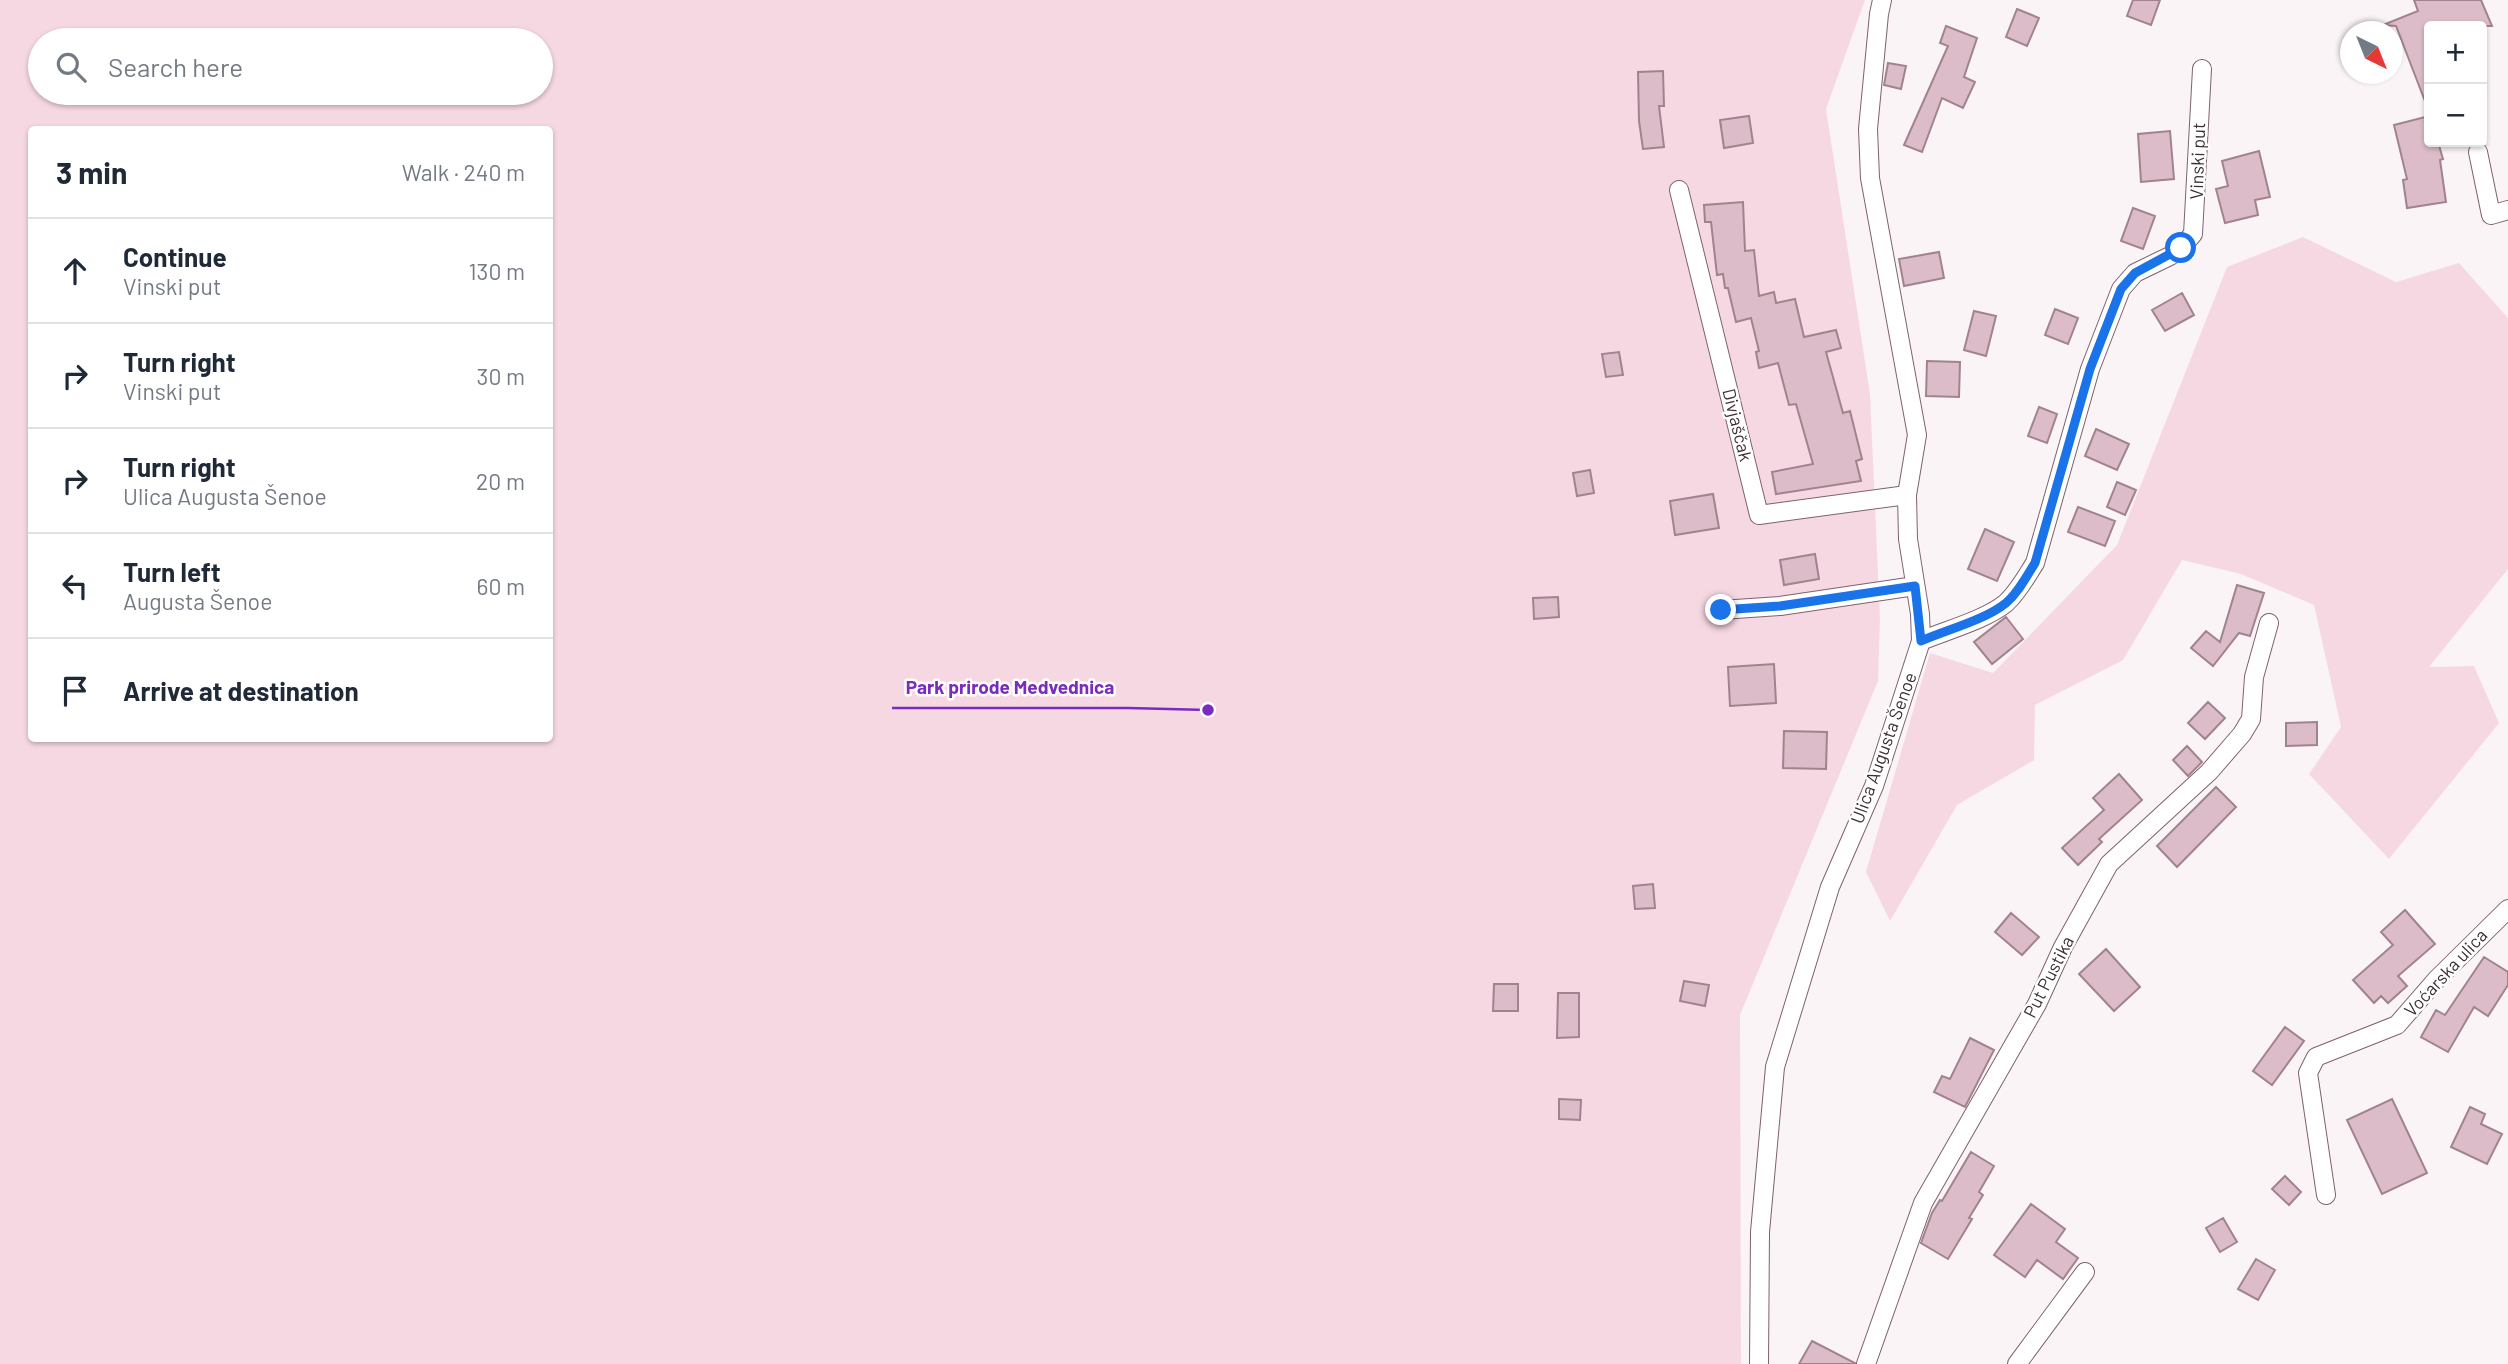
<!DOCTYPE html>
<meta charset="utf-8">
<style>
:root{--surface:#fff;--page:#f6f6f7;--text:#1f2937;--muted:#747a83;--line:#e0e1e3}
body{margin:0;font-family:Barlow,sans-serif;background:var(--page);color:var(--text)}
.controls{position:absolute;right:21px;top:21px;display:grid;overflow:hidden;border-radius:7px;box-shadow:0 2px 5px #0004}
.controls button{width:63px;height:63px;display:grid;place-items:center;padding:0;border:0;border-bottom:2px solid var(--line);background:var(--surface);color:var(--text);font:35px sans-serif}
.compass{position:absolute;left:2340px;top:21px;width:63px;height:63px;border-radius:50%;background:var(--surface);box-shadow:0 2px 5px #0004;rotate:137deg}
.stop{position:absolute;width:21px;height:21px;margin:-16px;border:5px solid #1a73e8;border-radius:50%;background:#fff}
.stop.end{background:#1a73e8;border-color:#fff;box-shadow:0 2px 7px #0008}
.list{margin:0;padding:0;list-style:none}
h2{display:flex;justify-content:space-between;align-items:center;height:91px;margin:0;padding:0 28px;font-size:30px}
h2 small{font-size:23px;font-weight:400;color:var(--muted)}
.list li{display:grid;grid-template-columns:46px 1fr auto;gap:21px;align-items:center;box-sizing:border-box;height:105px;padding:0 28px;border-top:2px solid var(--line)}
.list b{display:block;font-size:26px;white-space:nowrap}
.list p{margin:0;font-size:23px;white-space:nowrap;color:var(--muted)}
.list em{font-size:23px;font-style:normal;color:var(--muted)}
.icon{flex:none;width:38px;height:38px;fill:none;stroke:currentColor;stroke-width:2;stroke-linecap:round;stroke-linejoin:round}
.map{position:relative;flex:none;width:2508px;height:1364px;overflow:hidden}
.search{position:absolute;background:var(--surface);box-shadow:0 2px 5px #0004;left:28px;top:28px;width:525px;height:77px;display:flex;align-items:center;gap:18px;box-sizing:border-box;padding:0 24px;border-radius:38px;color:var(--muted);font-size:26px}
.panel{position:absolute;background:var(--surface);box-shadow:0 2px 5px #0004;left:28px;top:126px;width:525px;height:616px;border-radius:7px}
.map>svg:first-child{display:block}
</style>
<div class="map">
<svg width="2508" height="1364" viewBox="0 0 2508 1364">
<rect width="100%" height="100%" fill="#fbf4f7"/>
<path fill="#f6d8e3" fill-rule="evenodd" d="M0,0H1865L1826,109L1870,394L1880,619L1878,681L1740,1015L1741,1364H0ZM40,40H541V93H40ZM32,130H550V738H32Z
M2303,237L2396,282L2459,263L2508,318V569L2429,667L2474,666L2499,723L2389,859L2309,774L2341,727L2314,605L2241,574L2182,560L2123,660L2035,705L2034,760L1957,805L1890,921L1866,872L1930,653L1993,673L2117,545L2227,267Z"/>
<path fill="#dcbcc8" stroke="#a1838e" stroke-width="2" d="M2133,0H2160L2151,25L2127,16Z
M2414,0H2481L2492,26H2429L2428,109L2396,26L2383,25L2418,11Z
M2017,9L2039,18L2027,46L2006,37Z
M1946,26L1977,38L1964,77L1975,82L1963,108L1942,98L1922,152L1904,145L1948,46L1940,43Z
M1888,63L1906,66L1901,89L1884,85Z
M1663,71L1664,106H1659L1664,147L1643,149L1639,121L1638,72Z
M1749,116L1753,143L1724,148L1720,120Z
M2429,116V142H2438L2443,159L2440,160L2446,202L2407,208L2403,180L2407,179L2394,125Z
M2170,131L2174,179L2141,182L2138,134Z
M2259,151L2270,197L2255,200L2258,215L2225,223L2216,189L2228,186L2222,161Z
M1743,202L1745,251L1754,250L1759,296L1774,292L1776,303L1795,299L1804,337L1836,330L1841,348L1826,352L1843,413L1850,411L1862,459L1856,461L1861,481L1776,494L1772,472L1813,464L1796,404L1789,405L1778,363L1759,368L1756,352L1759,351L1751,318L1736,322L1728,288H1725L1723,274L1717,275L1711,222H1705L1704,205Z
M2133,208L2155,216L2143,249L2121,241Z
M1939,252L1944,278L1904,286L1899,259Z
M2182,293L2194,315L2165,331L2152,310Z
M2055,309L2078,318L2068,344L2045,335Z
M1974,311L1996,316L1986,356L1964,350Z
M1619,352L1623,375L1606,377L1602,354Z
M1927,361L1960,362L1959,397L1926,396Z
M2039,407L2057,414L2047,443L2028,436Z
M2096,429L2129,444L2117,470L2085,456Z
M1590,470L1594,493L1577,496L1573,473Z
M2117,482L2136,490L2125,515L2107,507Z
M1713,494L1719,528L1675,535L1670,501Z
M2078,507L2115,521L2105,546L2068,532Z
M1985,529L2014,542L1997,581L1968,569Z
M1815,554L1819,579L1784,585L1780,560Z
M2237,585L2264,593L2250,636L2239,633L2213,666L2191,648L2206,631L2220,642Z
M1558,597L1559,617L1534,619L1533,598Z
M2006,617L2023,639L1992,664L1974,642Z
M1774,664L1776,703L1730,706L1728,667Z
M2208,702L2225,718L2205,739L2188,723Z
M2317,722V745L2286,746V723Z
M1784,731L1827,732L1826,769L1783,768Z
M2187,746L2202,762L2188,776L2173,760Z
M2119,774L2142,800L2099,839L2102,842L2078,865L2062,848L2104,810L2093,798Z
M2216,787L2236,807L2177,867L2157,846Z
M1653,884L1655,908L1635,909L1633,886Z
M2405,910L2435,944L2398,976L2407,986L2388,1003L2381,996L2374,1003L2353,980L2393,945L2381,932Z
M2011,913L2039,937L2022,955L1995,932Z
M2106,949L2140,987L2114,1011L2079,974Z
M2484,957L2508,972V985L2488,1016L2474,1007L2448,1052L2421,1037L2436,1010L2445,1015Z
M1684,981L1709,985L1705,1006L1680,1001Z
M1494,984H1518V1011H1493Z
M1558,993H1579V1037L1557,1038Z
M2285,1027L2304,1041L2272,1085L2253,1071Z
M1970,1038L1994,1050L1965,1107L1934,1092L1942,1076L1950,1079Z
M1559,1099L1581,1100L1580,1120L1559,1119Z
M2392,1099L2427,1173L2382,1194L2347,1120Z
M2470,1107L2485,1114L2481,1124L2502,1134L2487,1164L2451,1147Z
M1971,1152L1994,1166L1979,1192L1983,1195L1969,1218L1972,1219L1948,1259L1921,1243L1932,1213L1940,1200L1942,1201Z
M2285,1176L2301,1192L2289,1205L2272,1189Z
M2031,1204L2065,1229L2056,1242L2078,1258L2063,1279L2037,1260L2025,1277L1994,1255Z
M2223,1218L2237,1242L2220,1252L2206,1228Z
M2256,1259L2275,1270L2258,1300L2238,1289Z
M1812,1341L1855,1363V1364H1799Z"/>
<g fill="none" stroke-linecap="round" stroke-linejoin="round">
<g stroke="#7e626d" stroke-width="20">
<path id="street" d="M2478,152L2491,215L2508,210
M1679,190L1759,515L1907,495
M1721,610L1780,606L1915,586
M1921,641C1947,630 1985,620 2006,603C2018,592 2026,577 2035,563L2090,369L2121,289L2135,273L2170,256L2181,248L2193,234L2202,69
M2326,1195L2308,1073L2316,1057L2397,1025L2437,979L2508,909
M1759,1364L1760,1232L1775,1067L1830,887L1874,786L1921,641L1920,614L1908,539L1907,495L1917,435L1870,178L1868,129L1879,14L1882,0
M1866,1364L1923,1203L2037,1004L2063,947L2109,864L2209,772L2242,734L2251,719L2254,677L2269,623
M2017,1364L2085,1272"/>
</g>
<use href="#street" stroke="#fff" stroke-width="18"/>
</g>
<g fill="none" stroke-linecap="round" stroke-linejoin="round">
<path stroke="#1a73e8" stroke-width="9" d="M1721,610L1780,606L1915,586L1921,641C1946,630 1985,620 2006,603C2018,593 2026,577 2035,563L2090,369L2121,289L2135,273L2181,248"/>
</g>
<g text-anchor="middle" stroke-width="5" stroke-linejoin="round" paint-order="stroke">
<g font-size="18" fill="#3c2f34" stroke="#fff">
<text transform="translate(2198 161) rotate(-88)" y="6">Vinski put</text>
<text transform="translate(1737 425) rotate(76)" y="6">Divjaščak</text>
<text transform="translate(1884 748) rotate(-70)" y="6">Ulica Augusta Šenoe</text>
<text transform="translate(2446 973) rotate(-47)" y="6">Voćarska ulica</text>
<text transform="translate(2049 977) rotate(-63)" y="6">Put Pustika</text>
</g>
</g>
<path fill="none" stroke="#7b2cbf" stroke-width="2.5" d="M1208 710L1128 708H892"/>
<circle fill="#7b2cbf" stroke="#fff" stroke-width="2.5" cx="1208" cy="710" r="7"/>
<g font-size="19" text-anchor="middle" font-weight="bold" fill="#7b2cbf" stroke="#fff" stroke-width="5" stroke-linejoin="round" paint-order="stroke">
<text x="1010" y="694">Park prirode Medvednica</text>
</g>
</svg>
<div class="controls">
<button>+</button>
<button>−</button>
</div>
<svg class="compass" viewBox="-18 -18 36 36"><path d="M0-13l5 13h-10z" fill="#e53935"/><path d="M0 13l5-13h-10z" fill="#747a83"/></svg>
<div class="stop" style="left:2181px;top:248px"></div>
<div class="stop end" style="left:1721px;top:610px"></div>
<div class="search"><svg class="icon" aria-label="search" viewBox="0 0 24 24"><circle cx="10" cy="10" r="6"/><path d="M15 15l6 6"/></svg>Search here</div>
<section class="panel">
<h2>3 min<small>Walk · 240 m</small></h2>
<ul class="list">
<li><svg class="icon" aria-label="ahead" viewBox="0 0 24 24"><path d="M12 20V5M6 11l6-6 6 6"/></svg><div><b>Continue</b><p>Vinski put</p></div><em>130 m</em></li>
<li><svg class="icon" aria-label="right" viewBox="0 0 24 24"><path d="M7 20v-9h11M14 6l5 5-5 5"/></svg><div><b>Turn right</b><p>Vinski put</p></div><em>30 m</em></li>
<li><svg class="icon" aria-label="right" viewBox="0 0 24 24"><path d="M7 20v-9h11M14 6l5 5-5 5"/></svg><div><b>Turn right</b><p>Ulica Augusta Šenoe</p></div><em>20 m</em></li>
<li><svg class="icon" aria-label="left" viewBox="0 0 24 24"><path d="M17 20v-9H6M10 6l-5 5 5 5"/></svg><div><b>Turn left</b><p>Augusta Šenoe</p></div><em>60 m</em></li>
<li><svg class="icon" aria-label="arrive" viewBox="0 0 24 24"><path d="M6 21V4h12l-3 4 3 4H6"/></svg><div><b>Arrive at destination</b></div></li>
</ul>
</section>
</div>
